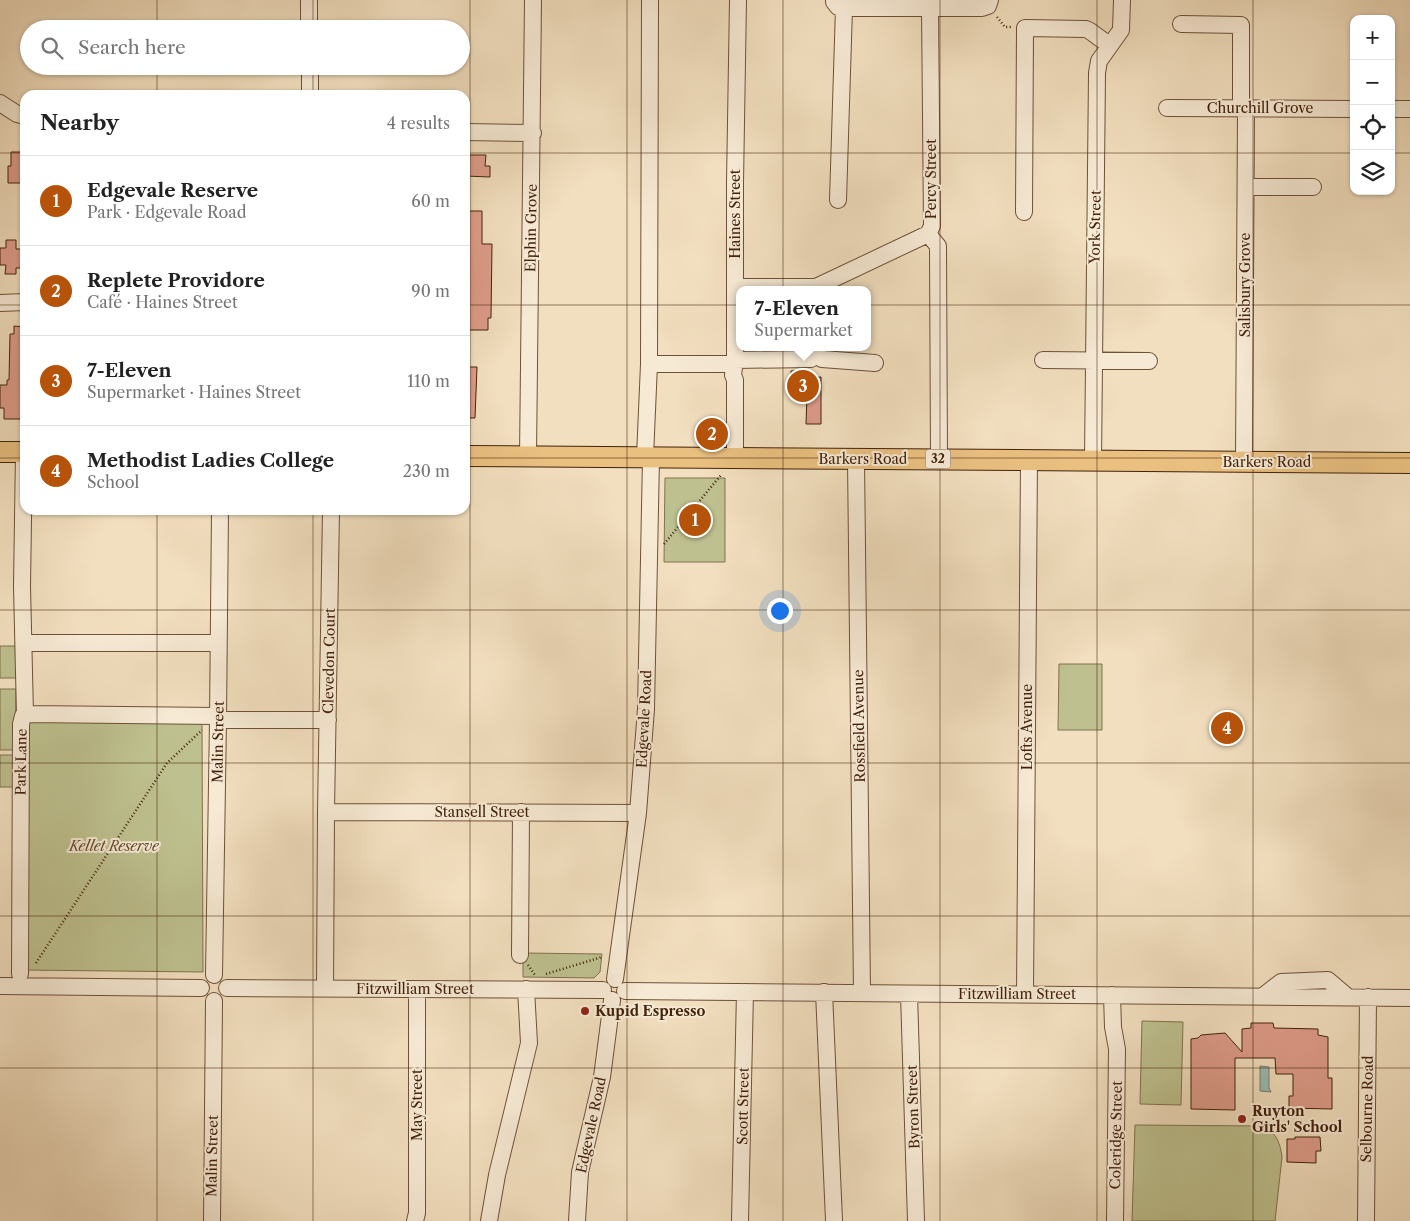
<!DOCTYPE html>
<meta charset="utf-8">
<style>
:root{--surface:#fff;--page:#f2f2f2;--text:#222;--muted:#767676;--line:#e0e0e0;--accent:#b45309}
body{margin:0;font-family:"Libre Caslon Text",serif;background:var(--page);color:var(--text)}
.controls{position:absolute;right:15px;top:15px;display:grid;overflow:hidden;border-radius:10px;box-shadow:0 1px 4px #0004}
.controls button{width:45px;height:45px;display:grid;place-items:center;padding:0;border:0;border-bottom:1px solid var(--line);background:var(--surface);color:var(--text);font:25px sans-serif}
.you{position:absolute;left:779px;top:610px;width:18px;height:18px;margin:-12px;border:4px solid #fff;border-radius:50%;background:#1a73e8;box-shadow:0 0 0 8px #1a73e833}
.badge{display:grid;place-items:center;width:32px;height:32px;border-radius:50%;background:var(--accent);color:#fff;font-size:16px;font-weight:700}
.pin{position:absolute;translate:-50% -50%;border:2px solid #fff;box-shadow:0 1px 5px #0006}
.popup{position:absolute;left:736px;top:286px;width:135px;height:65px;box-sizing:border-box;display:grid;place-content:center;border-radius:10px;background:var(--surface);filter:drop-shadow(0 1px 4px #0005);font-size:16px;white-space:nowrap;color:var(--muted)}
.popup b{font-size:19px;color:var(--text)}
.popup::after{content:'';position:absolute;left:50%;top:100%;margin-left:-10px;border:10px solid transparent;border-top-color:var(--surface)}
.list{margin:0;padding:0;list-style:none}
h2{display:flex;justify-content:space-between;align-items:center;height:65px;margin:0;padding:0 20px;font-size:21px}
h2 small{font-size:16px;font-weight:400;color:var(--muted)}
.list li{display:grid;grid-template-columns:32px 1fr auto;gap:15px;align-items:center;box-sizing:border-box;height:90px;padding:0 20px;border-top:1px solid var(--line)}
.list b{display:block;font-size:19px;white-space:nowrap}
.list p{margin:0;font-size:16px;white-space:nowrap;color:var(--muted)}
.list em{font-size:16px;font-style:normal;color:var(--muted)}
.icon{flex:none;width:28px;height:28px;fill:none;stroke:currentColor;stroke-width:2;stroke-linecap:round;stroke-linejoin:round}
.map{position:relative;flex:none;width:1410px;height:1221px;overflow:hidden}
.search{position:absolute;background:var(--surface);box-shadow:0 1px 4px #0004;left:20px;top:20px;width:450px;height:55px;display:flex;align-items:center;gap:12px;box-sizing:border-box;padding:0 18px;border-radius:28px;color:var(--muted);font-size:19px}
.panel{position:absolute;background:var(--surface);box-shadow:0 1px 4px #0004;left:20px;top:90px;width:450px;height:425px;border-radius:15px}
.map>svg:first-child{display:block}
</style>
<div class="map">
<svg width="1410" height="1221" viewBox="0 0 1410 1221">
<rect width="100%" height="100%" fill="#f2dfbf"/>
<filter id="stains"><feTurbulence type="fractalNoise" baseFrequency=".004" numOctaves="4"/><feColorMatrix values="0 0 0 0 .2 0 0 0 0 .09 0 0 0 0 .02 0 0 0 .5 -.17"/></filter>
<radialGradient id="worn" r=".72"><stop offset=".6" stop-color="#630" stop-opacity="0"/><stop offset="1" stop-color="#630" stop-opacity=".3"/></radialGradient>
<path fill="#bec18f" stroke="#80724e" d="M665,478H725V562H664Z
M0,646H20L19,678H0Z
M1059,664H1102V730H1058Z
M0,689H16L15,750H0Z
M26,720L202,721L203,972L24,970Z
M0,755H17V787H0Z
M523,953L602,954L600,972L594,978L523,977Z
M1142,1021L1183,1022L1181,1105L1140,1104Z
M1135,1125L1259,1126C1275,1130 1280,1141 1282,1157L1275,1221H1132Z"/>
<path fill="#9bbcb5" stroke="#777e71" d="M1260,1066L1269,1067V1088L1271,1092L1260,1091Z"/>
<path fill="#de9c8a" stroke="#42220c" d="M11,152H25V183H8V166H11Z
M465,155H486L485,166H490V177L465,176Z
M465,211H482V244H492L491,318H488V330H465Z
M6,240H16V249H25V268H16V274H5L6,265H0V248H6Z
M14,326L25,327V419H4V408H0V385H7V380H9L10,334H14Z
M465,367H477L475,418H465Z
M805,370V378L821,377V424H806L807,396L792,397L791,371Z
M1251,1023H1273L1274,1028L1318,1029V1035L1328,1037V1078H1332V1109L1289,1108V1096H1293V1074H1276L1275,1058H1235V1110L1191,1109V1039L1198,1038L1201,1035L1225,1033L1242,1052V1029L1251,1028Z
M1295,1137H1320L1321,1151H1316V1163L1287,1162V1139H1295Z"/>
<g fill="none" stroke-linecap="round" stroke-linejoin="round">
<g stroke="#6e5139" stroke-width="18">
<path id="minor" d="M309,0V29
M834,0V2L838,7L844,8H982L988,6L990,0
M1181,24L1241,25V108
M310,66V95
M0,103L17,114L25,116
M1167,108L1354,109
M1391,109H1410
M465,132L533,133
M1246,187H1313
M838,200L844,8
M1024,212L1025,28L1086,29L1090,31L1109,45
M928,234L938,246L939,459
M736,287H816L928,234L932,226L930,8
M0,303L25,302
M816,354L822,359L875,363
M735,360L811,359L816,354V347
M1043,360L1149,361
M649,364H734
M24,452L22,586L25,715
M528,457L533,0
M645,457L649,364L650,0
M735,458V380L733,375L735,360V183L738,0
M856,459L862,993
M1093,461L1097,73L1099,61L1121,30L1122,0
M1244,461L1246,108
M24,643H218
M218,720H328
M326,812L638,813
M520,955L521,812
M20,974L21,724L23,716L28,714L218,716
M214,975L218,720L220,510
M615,979L638,813L646,709L651,458
M0,986L201,988
M227,988L603,990
M325,989L326,812L331,510
M625,991L1410,998
M824,992L834,1220
M909,994L916,1221
M1025,994L1029,460
M1112,995L1113,1027L1117,1049L1115,1221
M1263,996L1281,982L1328,980L1348,997
M212,1221L214,1001
M415,1221L417,1213V989
M489,1221L497,1175L529,1043L526,989
M577,1221L580,1172L602,1077L612,1000
M740,1221L745,992
M1366,1221L1368,997"/>
</g>
<g stroke="#42220c" stroke-width="22">
<path id="major" d="M0,452H25
M465,456L1410,463"/>
</g>
<path stroke="#42220c" stroke-width="2.5" stroke-dasharray="1 2.5" stroke-linecap="butt" d="M997,17L1005,27H1011
M664,544L721,475
M36,963L167,763L202,730
M528,965L535,975
M546,974L602,957"/>
<use href="#minor" stroke="#f7ead5" stroke-width="16"/>
<use href="#major" stroke="#e9c080" stroke-width="20"/>
</g>
<path fill="none" stroke="#42220c" stroke-width="1" stroke-opacity="0.55" d="M157,0V29M313,0V29M470,0V1221M627,0V1221M783,0V1221M940,0V1221M1097,0V1221M1253,0V1221M157,66V95M313,66V95M0,153H25M465,153H1354M1391,153H1410M0,305H25M465,305H1410M0,458H25M465,458H1410M157,510V1221M313,510V1221M0,610H1410M0,763H1410M0,916H1410M0,1068H1410"/>
<g fill="#8f2418" stroke="#f7ead5" stroke-width="2">
<circle cx="585" cy="1011" r="5"/>
<circle cx="1242" cy="1119" r="5"/>
</g>
<g text-anchor="middle" stroke-width="4" stroke-linejoin="round" paint-order="stroke">
<rect fill="#f7ead5" stroke="#785e48" stroke-width="1" x="925.5" y="449.5" width="25" height="19" rx="4"/>
<g font-size="12" font-weight="bold" fill="#42220c">
<text x="938" y="463">32</text>
</g>
<g font-size="14" fill="#42220c" stroke="#f7ead5">
<text x="1260" y="113">Churchill Grove</text>
<text transform="translate(931 179) rotate(-90)" y="5">Percy Street</text>
<text transform="translate(735 214) rotate(-90)" y="5">Haines Street</text>
<text transform="translate(1095 227) rotate(-89)" y="5">York Street</text>
<text transform="translate(531 228) rotate(-89)" y="5">Elphin Grove</text>
<text transform="translate(1245 285) rotate(-90)" y="5">Salisbury Grove</text>
<text x="863" y="464">Barkers Road</text>
<text x="1267" y="467">Barkers Road</text>
<text transform="translate(329 661) rotate(-89)" y="5">Clevedon Court</text>
<text transform="translate(644 719) rotate(-87)" y="5">Edgevale Road</text>
<text transform="translate(859 726) rotate(-91)" y="5">Rossfield Avenue</text>
<text transform="translate(1027 727) rotate(-90)" y="5">Lofts Avenue</text>
<text transform="translate(218 742) rotate(-89)" y="5">Malin Street</text>
<text transform="translate(21 762) rotate(-89)" y="5">Park Lane</text>
<text x="482" y="817">Stansell Street</text>
<text x="415" y="994">Fitzwilliam Street</text>
<text x="1017" y="999">Fitzwilliam Street</text>
<text transform="translate(417 1105) rotate(-90)" y="5">May Street</text>
<text transform="translate(743 1106) rotate(-89)" y="5">Scott Street</text>
<text transform="translate(913 1107) rotate(-92)" y="5">Byron Street</text>
<text transform="translate(1367 1109) rotate(-89)" y="5">Selbourne Road</text>
<text transform="translate(591 1125) rotate(-78)" y="5">Edgevale Road</text>
<text transform="translate(1116 1135) rotate(-89)" y="5">Coleridge Street</text>
<text transform="translate(212 1156) rotate(-89)" y="5">Malin Street</text>
</g>
<g font-size="14" font-style="italic" fill="#614a2d" stroke="#f7ead5">
<text x="114" y="851">Kellet Reserve</text>
</g>
<g font-size="14" font-weight="bold" fill="#42220c" stroke="#f7ead5" text-anchor="start">
<text x="595" y="1016">Kupid Espresso</text>
<text x="1252" y="1116">Ruyton<tspan x="1252" dy="16">Girls' School</tspan></text>
</g>
</g>
<rect width="100%" height="100%" filter="url(#stains)"/>
<rect width="100%" height="100%" fill="url(#worn)"/>
</svg>
<div class="controls">
<button>+</button>
<button>−</button>
<button><svg class="icon" aria-label="locate" viewBox="0 0 24 24"><circle cx="12" cy="12" r="6"/><path d="M12 2v4M12 18v4M2 12h4M18 12h4"/></svg></button>
<button><svg class="icon" aria-label="layers" viewBox="0 0 24 24"><path d="M12 4l9 5-9 5-9-5zM3 14l9 5 9-5"/></svg></button>
</div>
<div class="you"></div>
<div class="pin badge" style="left:695px;top:520px">1</div>
<div class="pin badge" style="left:712px;top:434px">2</div>
<div class="pin badge" style="left:803px;top:386px">3</div>
<div class="popup"><b>7-Eleven</b>Supermarket</div>
<div class="pin badge" style="left:1227px;top:728px">4</div>
<div class="search"><svg class="icon" aria-label="search" viewBox="0 0 24 24"><circle cx="10" cy="10" r="6"/><path d="M15 15l6 6"/></svg>Search here</div>
<section class="panel">
<h2>Nearby<small>4 results</small></h2>
<ul class="list">
<li><span class="badge">1</span><div><b>Edgevale Reserve</b><p>Park · Edgevale Road</p></div><em>60 m</em></li>
<li><span class="badge">2</span><div><b>Replete Providore</b><p>Café · Haines Street</p></div><em>90 m</em></li>
<li><span class="badge">3</span><div><b>7-Eleven</b><p>Supermarket · Haines Street</p></div><em>110 m</em></li>
<li><span class="badge">4</span><div><b>Methodist Ladies College</b><p>School</p></div><em>230 m</em></li>
</ul>
</section>
</div>
